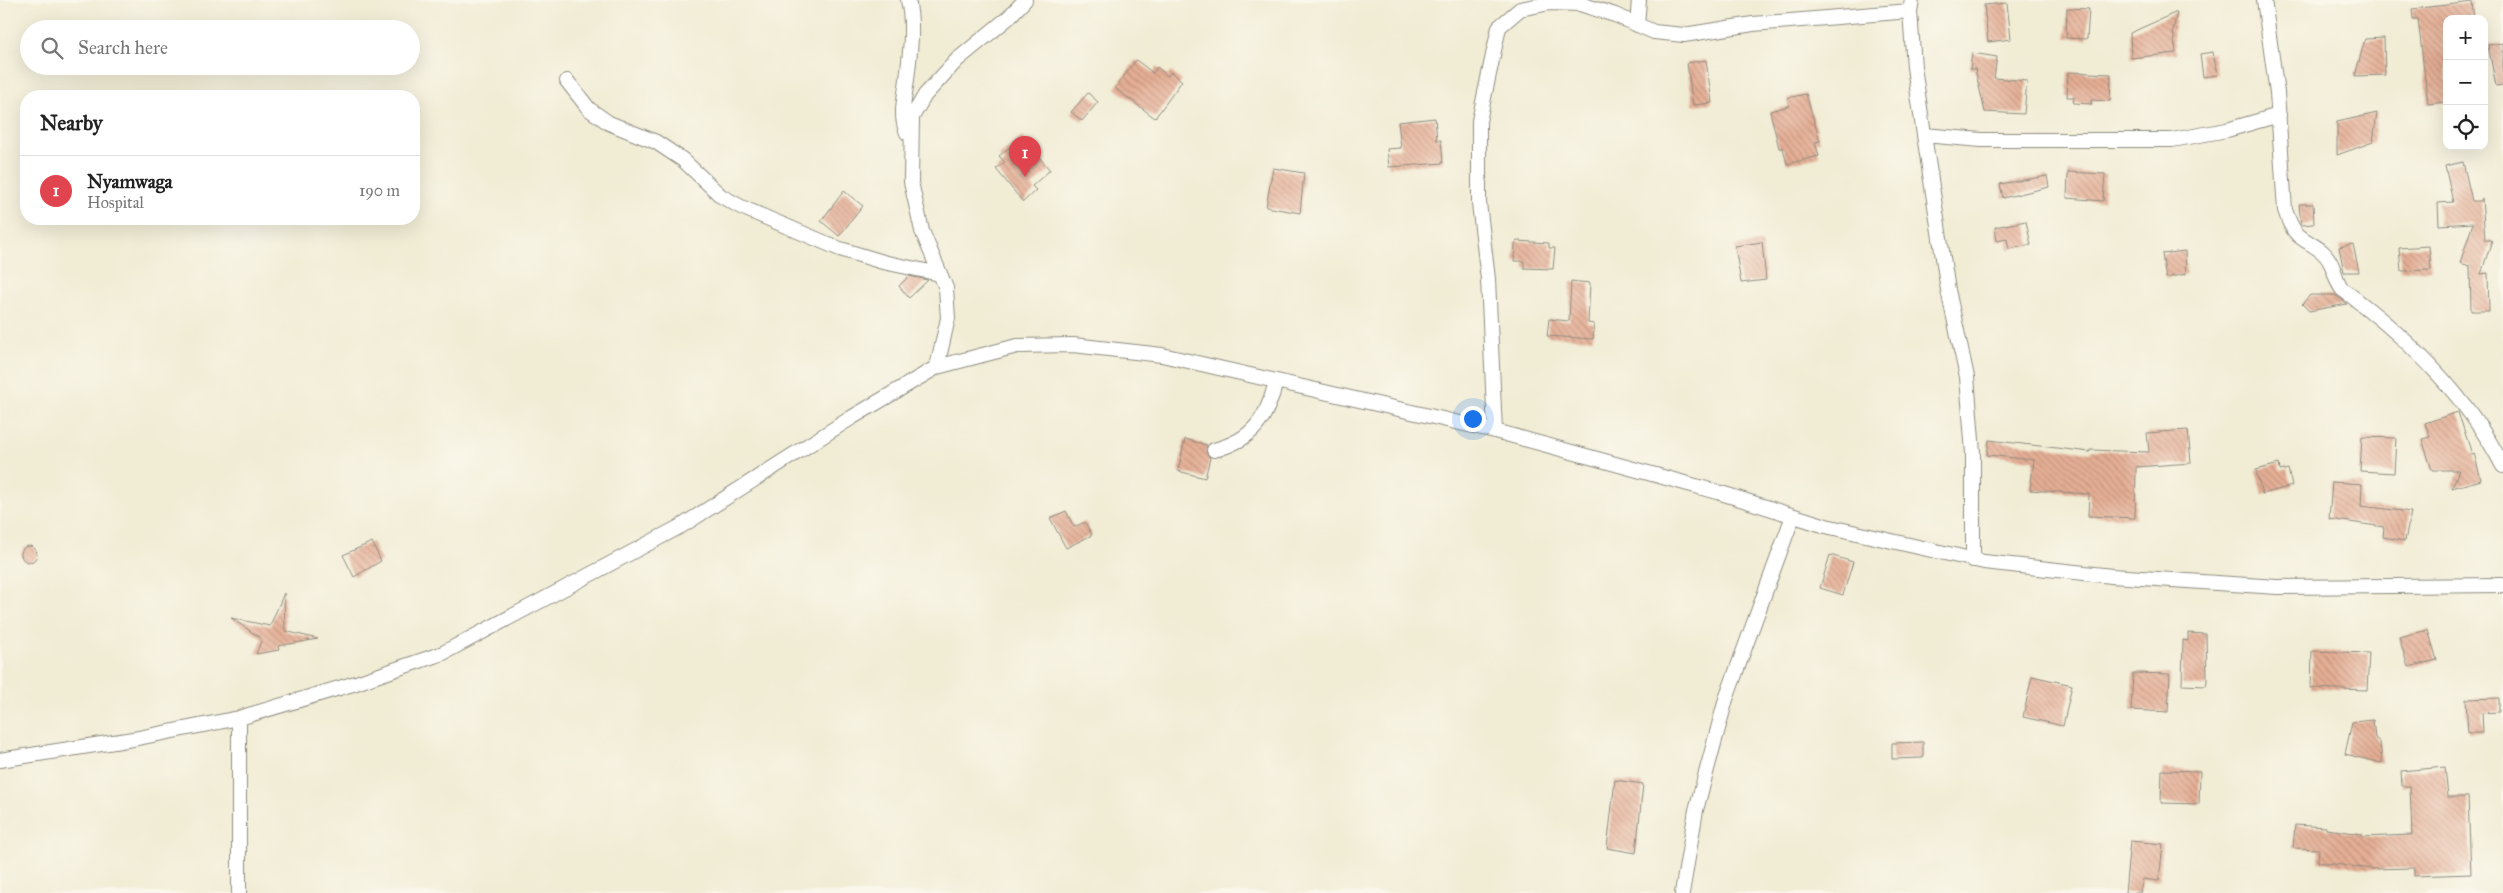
<!DOCTYPE html>
<meta charset="utf-8">
<style>
:root{--surface:#fff;--page:#f2f2f2;--text:#222;--muted:#767676;--line:#e0e0e0;--accent:#0b8043}
body{margin:0;font-family:"IM FELL Great Primer",serif;background:var(--page);color:var(--text)}
.controls{position:absolute;right:15px;top:15px;display:grid;overflow:hidden;border-radius:10px;box-shadow:0 5px 20px #0002}
.controls button{width:45px;height:45px;display:grid;place-items:center;padding:0;border:0;border-bottom:1px solid var(--line);background:var(--surface);color:var(--text);font:25px sans-serif}
.you{position:absolute;left:1472px;top:418px;width:18px;height:18px;margin:-12px;border:4px solid #fff;border-radius:50%;background:#1a73e8;box-shadow:0 0 0 8px #1a73e833}
.badge{display:grid;place-items:center;width:32px;height:32px;border-radius:50%;background:var(--accent);color:#fff;font-size:16px;font-weight:700}
.pin{position:absolute;translate:-50% -41px;filter:drop-shadow(0 1px 2px #0008)}
.pin::after{content:'';position:absolute;top:26px;width:18px;height:15px;background:inherit;clip-path:polygon(0 0,100% 0,50% 100%)}
.list{margin:0;padding:0;list-style:none}
h2{display:flex;justify-content:space-between;align-items:center;height:65px;margin:0;padding:0 20px;font-size:21px}
h2 small{font-size:16px;font-weight:400;color:var(--muted)}
.list li{display:grid;grid-template-columns:32px 1fr auto;gap:15px;align-items:center;box-sizing:border-box;height:70px;padding:0 20px;border-top:1px solid var(--line)}
.list b{display:block;font-size:19px;white-space:nowrap}
.list p{margin:0;font-size:16px;white-space:nowrap;color:var(--muted)}
.list em{font-size:16px;font-style:normal;color:var(--muted)}
.icon{flex:none;width:28px;height:28px;fill:none;stroke:currentColor;stroke-width:2;stroke-linecap:round;stroke-linejoin:round}
.map{position:relative;flex:none;width:2503px;height:893px;overflow:hidden}
.search{position:absolute;background:var(--surface);box-shadow:0 5px 20px #0002;left:20px;top:20px;width:400px;height:55px;display:flex;align-items:center;gap:12px;box-sizing:border-box;padding:0 18px;border-radius:28px;color:var(--muted);font-size:19px}
.panel{position:absolute;background:var(--surface);box-shadow:0 5px 20px #0002;left:20px;top:90px;width:400px;height:135px;border-radius:20px}
.map>svg:first-child{display:block}
</style>
<div class="map">
<svg width="2503" height="893" viewBox="0 0 2503 893">
<defs>
<pattern id="building-back-hatch" width="6" height="6" patternUnits="userSpaceOnUse" patternTransform="scale(1.25)"><rect width="6" height="6" fill="#e6af95"/><path d="M-1 5l2 2M0 0l6 6M5-1l2 2" fill="none" stroke="#bb8f7a"/></pattern>
</defs>
<rect width="100%" height="100%" fill="#fbf7ec"/>
<filter id="ink" filterUnits="userSpaceOnUse"><feTurbulence type="fractalNoise" baseFrequency=".02" numOctaves="2"/><feDisplacementMap in="SourceGraphic" scale="10" xChannelSelector="R" yChannelSelector="G"/><feConvolveMatrix kernelMatrix="1 2 1 2 8 2 1 2 1" color-interpolation-filters="sRGB"/></filter>
<filter id="wash" filterUnits="userSpaceOnUse"><feTurbulence type="fractalNoise" baseFrequency=".0096" numOctaves="4" result="noise"/><feDisplacementMap in="SourceGraphic" scale="20" xChannelSelector="R" yChannelSelector="G"/><feGaussianBlur stdDeviation="1.12" result="paint"/><feColorMatrix in="noise" values="0 0 0 0 0 0 0 0 0 0 0 0 0 0 0 0 0 1.4 0 .05"/><feComposite in="paint" operator="in"/></filter>
<g filter="url(#wash)">
<rect width="100%" height="100%" fill="#f1ecd4"/>
<g id="blocks">
<path fill="url(#building-back-hatch)" d="M2472,2L2474,19H2447V102L2428,104L2418,19H2413L2412,9Z
M2007,3L2011,39L1988,42L1984,5Z
M2067,8L2089,9L2087,39L2066,38Z
M2177,12L2173,31L2176,53L2131,58L2130,33Z
M2384,38L2385,75L2355,76L2365,39Z
M2503,43V85L2496,86L2488,45Z
M2213,52L2217,75L2203,77L2200,54Z
M1972,53L1997,57L1994,78L2027,81L2024,114L1985,112L1975,69H1970Z
M1136,60L1153,73L1157,67L1168,76L1171,72L1182,81L1155,118L1115,88Z
M1706,60L1712,103L1693,105L1687,63Z
M2068,72L2111,74L2110,101L2091,100L2092,104L2073,103L2074,97H2067Z
M1088,93L1098,102L1082,121L1071,112Z
M1806,94L1820,141L1815,142L1819,156L1787,164L1783,148H1779L1770,111L1789,106L1787,98Z
M2377,113L2373,142L2337,155V122Z
M1435,118L1437,140H1441L1443,163L1389,167L1387,149L1401,148L1398,122Z
M1022,137L1050,170L1032,186L1036,190L1023,202L996,169L1005,162L999,156Z
M2463,162L2472,201H2481L2482,198L2485,240H2492L2481,274L2488,273L2489,311H2471L2470,266L2460,263L2473,223L2439,225L2438,203L2453,202L2445,166Z
M1273,168L1304,173L1300,213L1266,207Z
M2068,172L2105,174L2103,201L2067,198Z
M2047,176L2049,187L2003,198L2000,184Z
M844,191L863,206L839,236L821,221Z
M2299,204H2313L2314,224L2301,225Z
M2026,221L2031,245L2009,249L2007,239L1997,241L1995,227Z
M1517,241L1549,243V248H1555L1553,269L1524,268V261H1514L1515,243Z
M1762,242L1766,280L1741,283L1735,246Z
M2353,244L2359,272H2344L2339,247Z
M2429,246L2431,270L2401,271L2399,248Z
M2185,251L2186,274L2166,278L2162,254Z
M909,276L928,280L909,298L899,286Z
M1571,281L1590,283L1588,323L1594,324L1593,339L1547,336L1549,319L1569,321Z
M2310,295H2335L2347,304L2309,311L2302,304Z
M2458,412L2472,454L2474,453L2481,480L2452,488L2459,470H2432L2422,439L2430,437L2425,423Z
M2188,430L2191,463L2136,467L2135,518L2088,516L2089,494L2030,490L2034,460L1987,455L1989,440L2090,452V450L2149,452L2147,433Z
M2362,437L2396,438L2394,473L2360,471Z
M1185,439L1207,445L1206,452L1210,458L1205,478L1178,471Z
M2279,464L2280,471L2288,469L2292,486L2262,494L2256,470Z
M2332,482L2362,484L2361,506L2411,512L2405,541L2383,537L2384,527L2329,519Z
M1066,511L1074,527L1085,522L1092,535L1066,548L1050,518Z
M372,542L381,561L354,577L343,555Z
M21 554a8 8 0 1 1 16 0a8 8 0 1 1-16 0Z
M1830,555L1853,562L1843,595L1820,588Z
M284,593L285,631L318,639L278,646L279,650L256,654L262,639L231,618L270,626Z
M2428,630L2437,660L2408,667L2399,637Z
M2188,633L2206,634L2207,681L2206,686L2182,685L2183,640L2188,641Z
M2312,651L2369,653L2367,690L2311,688Z
M2133,673L2170,674L2168,712L2131,710Z
M2032,676L2072,685L2063,726L2023,717Z
M2499,698V712L2482,713L2483,733H2468L2466,699Z
M2373,720L2375,738L2380,742L2382,763L2345,754L2352,722Z
M1923,742V758L1892,759V743Z
M2445,767L2448,797H2468L2471,874L2414,876V868L2372,869L2318,862L2319,849L2293,848L2295,825L2326,827V829L2362,834V837L2412,835L2410,786H2402L2401,771Z
M2162,770L2200,771L2199,804L2161,803Z
M1615,780L1643,784L1636,853L1607,848Z
M2130,841L2163,844L2159,881L2143,879L2140,893H2125Z"/>
</g>
</g>
<g filter="url(#ink)">
<use href="#blocks" fill-opacity="0" stroke="#8e8c80" stroke-width="1"/>
<g fill="none" stroke-linecap="round" stroke-linejoin="round">
<g stroke="#8e8c80" stroke-width="16">
<path id="street" d="M1912,0L1910,11L1914,67L1924,135L1948,290L1967,377L1973,453V560
M2264,0L2277,93L2285,210C2288,219 2291,228 2298,235C2308,244 2323,248 2329,260C2335,269 2335,280 2342,289C2406,336 2466,394 2503,466
M1637,25L1639,0
M567,81L589,109L609,123L656,142L683,160L721,196L741,207L840,249L883,262L940,274
M907,133C899,114 905,98 907,79C910,53 914,26 908,0
M1924,135L1981,140H2172L2227,130L2279,115
M937,367L948,318L946,288L922,231L911,182L912,117L925,95L957,60L1008,18L1025,0
M1495,431L1488,279L1479,203V121L1499,27L1520,9L1550,3L1580,4L1615,15L1654,32L1684,35L1753,24L1910,11
M1214,450C1253,440 1267,419 1276,381
M0,760L133,739L239,718L356,683L443,653L683,525L851,418L937,367L1017,346L1073,345L1162,355L1495,431L1721,493L1826,526L1984,562L2112,576L2277,587L2503,585
M239,893V718
M1682,893L1696,810L1726,699L1793,516"/>
</g>
<use href="#street" stroke="#fff" stroke-width="14"/>
</g>
</g>
</svg>
<div class="controls">
<button>+</button>
<button>−</button>
<button><svg class="icon" aria-label="locate" viewBox="0 0 24 24"><circle cx="12" cy="12" r="6"/><path d="M12 2v4M12 18v4M2 12h4M18 12h4"/></svg></button>
</div>
<div class="you"></div>
<div class="pin badge" style="left:1025px;top:177px;background:#e0444e">1</div>
<div class="search"><svg class="icon" aria-label="search" viewBox="0 0 24 24"><circle cx="10" cy="10" r="6"/><path d="M15 15l6 6"/></svg>Search here</div>
<section class="panel">
<h2>Nearby<small></small></h2>
<ul class="list">
<li><span class="badge" style="background:#e0444e">1</span><div><b>Nyamwaga</b><p>Hospital</p></div><em>190 m</em></li>
</ul>
</section>
</div>
